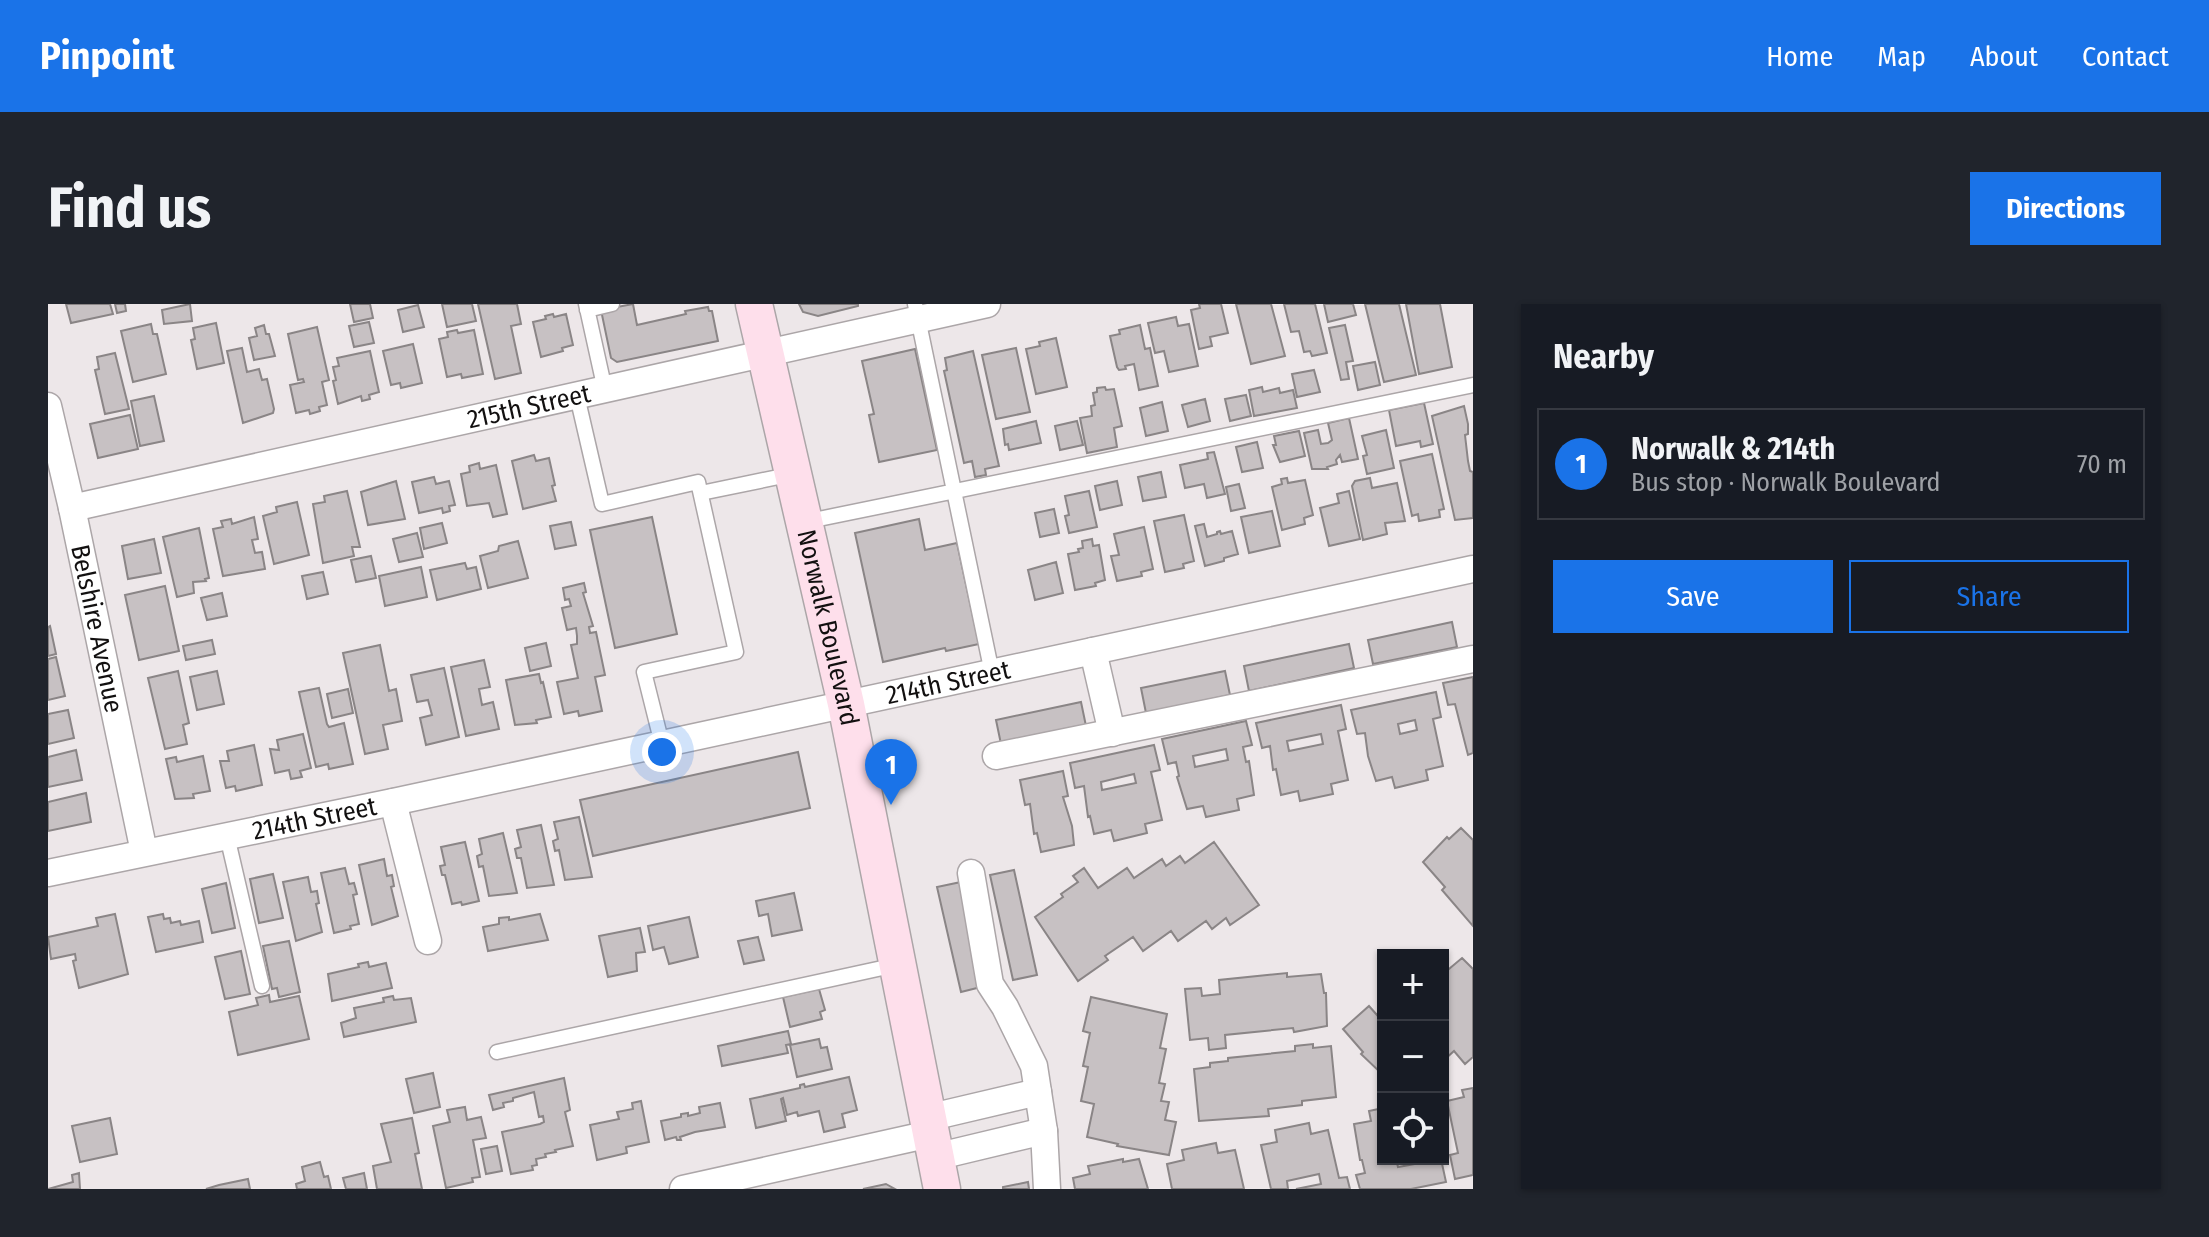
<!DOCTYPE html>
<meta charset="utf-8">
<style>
:root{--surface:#171b24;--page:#20242c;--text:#f1f3f6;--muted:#9ea1a6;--line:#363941;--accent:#1a73e8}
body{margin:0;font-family:"Fira Sans Condensed",sans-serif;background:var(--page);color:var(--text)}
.controls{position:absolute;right:24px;bottom:24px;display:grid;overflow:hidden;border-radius:0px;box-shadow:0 2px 6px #0004}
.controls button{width:72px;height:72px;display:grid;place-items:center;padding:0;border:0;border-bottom:2px solid var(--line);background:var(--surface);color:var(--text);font:40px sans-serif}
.you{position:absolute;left:614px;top:448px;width:28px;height:28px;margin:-20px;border:6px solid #fff;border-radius:50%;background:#1a73e8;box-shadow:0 0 0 12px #1a73e833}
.badge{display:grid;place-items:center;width:52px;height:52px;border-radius:50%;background:var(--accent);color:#fff;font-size:26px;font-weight:700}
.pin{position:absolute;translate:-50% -66px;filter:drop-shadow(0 2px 4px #0008)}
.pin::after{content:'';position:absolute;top:42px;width:28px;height:24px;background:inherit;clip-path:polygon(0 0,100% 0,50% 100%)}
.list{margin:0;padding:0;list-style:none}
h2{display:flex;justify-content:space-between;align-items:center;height:104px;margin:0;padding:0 32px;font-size:34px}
h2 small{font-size:26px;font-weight:400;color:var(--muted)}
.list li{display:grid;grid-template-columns:52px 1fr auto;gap:24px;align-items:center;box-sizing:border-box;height:112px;margin:0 16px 16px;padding:0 16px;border:2px solid var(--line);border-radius:0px}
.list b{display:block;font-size:30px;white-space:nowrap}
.list p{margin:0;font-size:26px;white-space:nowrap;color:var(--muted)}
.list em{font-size:26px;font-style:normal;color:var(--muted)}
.actions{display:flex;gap:16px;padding:24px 32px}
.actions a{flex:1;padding:18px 0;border:2px solid var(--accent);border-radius:0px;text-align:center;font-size:28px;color:var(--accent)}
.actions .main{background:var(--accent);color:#fff}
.icon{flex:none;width:44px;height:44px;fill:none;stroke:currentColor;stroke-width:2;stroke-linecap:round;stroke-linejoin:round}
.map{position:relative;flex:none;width:1425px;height:885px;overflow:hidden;border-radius:0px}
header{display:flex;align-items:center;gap:48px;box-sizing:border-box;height:112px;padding:0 40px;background:var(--accent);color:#fff}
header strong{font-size:38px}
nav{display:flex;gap:44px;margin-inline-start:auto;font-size:28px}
.intro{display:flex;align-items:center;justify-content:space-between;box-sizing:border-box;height:192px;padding:0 48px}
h1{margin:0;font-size:56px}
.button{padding:20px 36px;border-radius:0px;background:var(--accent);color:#fff;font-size:28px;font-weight:700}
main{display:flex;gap:48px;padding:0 48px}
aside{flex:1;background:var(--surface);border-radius:0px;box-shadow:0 2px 6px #0004}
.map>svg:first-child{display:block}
</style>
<header>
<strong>Pinpoint</strong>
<nav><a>Home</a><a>Map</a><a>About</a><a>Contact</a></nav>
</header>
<div class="intro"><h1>Find us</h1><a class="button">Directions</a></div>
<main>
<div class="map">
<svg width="1425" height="885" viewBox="0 0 1425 885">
<rect width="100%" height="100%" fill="#ede7e9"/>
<path fill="#c7c1c3" stroke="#8a8586" stroke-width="2" fill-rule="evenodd" d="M18,0H62L65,10L23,19Z
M67,0H77L78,7L69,9Z
M142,0L144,17L116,20L114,6Z
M302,0H322L325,14L306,18Z
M394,0H424L428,17L399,23Z
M430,0H469L473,20L463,22L473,69L447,75Z
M585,0L589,21L638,10L637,7L660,3L661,7H664L670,37L569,58L563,54L553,6Z
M751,0H810V2L770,12L755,8Z
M1151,0H1173L1180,29L1162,33L1164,42L1151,45L1143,6L1152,4Z
M1188,0H1223L1237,52L1203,60Z
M1236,0H1267L1279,49L1264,52L1262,47L1256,48L1251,27L1243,28Z
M1276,0H1305L1308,11L1280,18Z
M1317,0H1351L1368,71L1336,78Z
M1358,0H1392L1404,63L1371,70Z
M370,1L376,23L355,28L350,6Z
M505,10L506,13L518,10L525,41L514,44L515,47L493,53L485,18L498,15L497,12Z
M1128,13L1130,22L1141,20L1150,62L1121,68L1116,47L1107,49L1100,19Z
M321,18L326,39L306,43L301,22Z
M168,19L176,59L149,65L143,36L147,35L145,24Z
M103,20L105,30H109L118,70L85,78L73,27Z
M216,21L218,30H221L227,52L206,56L201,34L209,32L207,24Z
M1092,21L1097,45L1102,44L1110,82L1091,86L1086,60L1077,62L1078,65L1071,66L1069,63L1062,32L1072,30L1071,26Z
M1297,21L1305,57L1298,58L1301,75L1293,76L1281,24Z
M269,23L281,76L274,78L279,101L271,103L272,107L262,110L261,106L248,109L242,81L256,78L255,75L250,76L240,30Z
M409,26L410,29L426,26L435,70L414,74L413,70L399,73L391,35L400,33L399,28Z
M1008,34L1019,83L988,90L978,45L992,42L991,38Z
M365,40L374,79L353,84L352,79L343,81L335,47Z
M194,44L199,68L211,65L214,76L219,75L226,105L225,109L195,119L179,47Z
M968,44L982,108L948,115L934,51Z
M867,45L889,146L831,158L821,111L826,110L814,57Z
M322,47L331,88L321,91L322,95L314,97L313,92L290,100L285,77L288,76L285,63L291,62L289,54Z
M925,47L951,162L937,165L938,171L927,173L924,157L916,159L896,67L899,66L897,54Z
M67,49L81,105L57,110L47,66L51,65L49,53Z
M1327,58L1332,81L1310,86L1305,62Z
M1266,66L1272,88L1249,93L1244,70Z
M1057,83L1058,86L1066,85L1074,122L1066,124L1069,143L1039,149L1032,114L1044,112L1043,102L1047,101L1045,89L1049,88V84Z
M1214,83L1215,88L1231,84L1232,89L1245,86L1249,104L1206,112L1201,86Z
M1198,91L1203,112L1182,117L1177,95Z
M106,92L116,137L92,142L83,97Z
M1157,95L1162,117L1140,123L1134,101Z
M1114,98L1120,127L1098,132L1092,104Z
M1376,99L1385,140L1373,143L1372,137L1348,142L1341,106Z
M1416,102L1420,120V130L1417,131L1420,157L1422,167L1425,168V214L1407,216L1384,112Z
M82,111L90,145L50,154L42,120Z
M1301,114L1310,155L1294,158L1292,151L1288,156L1289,160L1279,163L1280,165H1264L1256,129L1270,126L1273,140L1280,139L1284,136L1280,119Z
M988,117L993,139L961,146L960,140L957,141L955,125Z
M1029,117L1035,141L1012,146L1007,122Z
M1338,126L1346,164L1319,170L1315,152L1319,151L1314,132Z
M1251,127L1257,152L1232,158L1225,141H1228L1226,132Z
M1209,138L1215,164L1194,168L1188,143Z
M1166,148L1177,190L1159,194L1156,180L1137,184L1132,161L1160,155L1159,149Z
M1384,150L1396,205L1391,206L1392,213L1371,217L1370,210L1364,212L1352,157Z
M486,151L488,157L501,154L507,181L504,182L508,197L475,205L464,157Z
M431,159L432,165L448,161L459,210L445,213L441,199L419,202L413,170L422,168L421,162Z
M1113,168L1118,193L1095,197L1090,173Z
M386,173L388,180L401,177L407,201L401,202L402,207L395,209L394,204L371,209L364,178Z
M1239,174L1240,179L1257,176L1265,211L1256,214L1257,220L1234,226L1224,183L1234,180L1233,175Z
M1322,174L1324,184L1349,179L1357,217L1337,219L1339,230L1315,236L1304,182L1307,177Z
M348,177L357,215L320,221L313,188Z
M1069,177L1074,201L1052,206L1047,182Z
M1191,180L1197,204L1183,207L1178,183Z
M299,187L312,243H304L306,252L275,259L265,200L277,198L276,192Z
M1041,187L1049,223L1021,229L1017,212L1021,211L1017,192Z
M1301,187L1312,235L1281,242L1272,204L1291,199L1289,190Z
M249,198L261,251L226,260L215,212L229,208L228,203Z
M1006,205L1011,229L992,233L987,209Z
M1224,207L1232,242L1201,249L1193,213Z
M1136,211L1146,257L1135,260L1136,264L1117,268L1106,217Z
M206,213L210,235L204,236L207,249L214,248L217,265L175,272L165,225L175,223L173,217L183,215L184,220Z
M604,213L629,330L567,344L542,226Z
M871,215L877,246L909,239L931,340L898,347L897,344L835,358L807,229Z
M523,218L528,241L507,245L502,222Z
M394,219L399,239L376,245L372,224Z
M1156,220L1159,233L1169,230V228L1172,227L1173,230L1184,227L1190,250L1176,254V257L1157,262L1147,222Z
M1096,223L1105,265L1093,268L1094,272L1069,277L1063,252L1071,251L1066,230Z
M151,224L161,274L157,275L158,277L145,278L146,289L129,293L115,233Z
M369,229L375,253L351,258L345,235Z
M106,235L113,269L80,275L74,242Z
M1044,235L1045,242L1051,241L1057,276L1047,279L1048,282L1027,286L1020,250L1031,248L1030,245L1035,244L1034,237Z
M470,237L480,274L440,284L432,252L450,247L451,242Z
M323,252L328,274L308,278L303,256Z
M1008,258L1015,289L987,296L980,266Z
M417,259L419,265L428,263L433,285L389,296L382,266Z
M373,263L379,293L337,302L331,272Z
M275,268L280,290L259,295L254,272Z
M536,279L538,288L535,289L545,322L541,323L542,329L548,328L557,371L547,373L554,407L531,412L530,407L516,410L509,378L530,374L523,341L529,340V332L528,324L519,326L514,304L523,302L521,295L517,296L515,284Z
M117,282L131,347L91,356L77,291Z
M174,289L179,312L159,316L153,294Z
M1404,318L1409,343L1325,360L1320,336Z
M2,322L8,350L0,352V323Z
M164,336L167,350L138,356L135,342Z
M498,339L503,362L482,367L477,344Z
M1301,340L1306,364L1201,387L1196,362Z
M332,341L341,387L348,385L354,417L335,421L340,445L317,450L295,349Z
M8,353L17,392L0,396V355Z
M436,356L442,383L431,385L434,401L445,398L451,425L418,432L403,363Z
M396,364L411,433L378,441L372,414L384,411L380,396L369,398L363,371Z
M130,367L141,419L135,421L139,440L117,445L100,374Z
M169,367L176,400L149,406L142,373Z
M1177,367L1182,391L1098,409L1093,384Z
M491,370L493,379L495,378L503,413L488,416L489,419L467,421L458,376Z
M1425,373V449L1420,451L1407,400L1400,401L1395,379Z
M271,384L279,420L281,423L296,419L305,460L281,465L280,460L268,463L251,388Z
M300,385L305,409L284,414L279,390Z
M1388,388L1393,413L1385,415L1395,462L1378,466L1380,476L1347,484L1344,473L1328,477L1320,452L1317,429L1309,430L1303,406ZM1367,416L1369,426L1352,430L1350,420Z
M1033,398L1038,422L953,440L948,416Z
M1293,401L1298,425L1290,427L1300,476L1283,480L1285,490L1252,497L1250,487L1233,491L1228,465L1225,466L1222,442L1214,444L1208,419ZM1273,430L1275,440L1241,447L1239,437Z
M20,406L26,434L0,440V410Z
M1198,417L1204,441L1195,443L1198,458L1201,457L1206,491L1189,495L1191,506L1158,513L1155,502L1139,505L1129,473L1131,472L1128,458L1120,460L1114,435ZM1178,445L1180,456L1147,463L1145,452Z
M255,430L263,464L252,467L254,473L243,475L241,466L227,469L222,445L231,446L229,436Z
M206,441L214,481L188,487L187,482L178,484L172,457H181L179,447Z
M1106,441L1112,466L1103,468L1114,516L1097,520L1099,529L1066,537L1063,526L1046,530L1042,512L1040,513L1036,482L1027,484L1022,459ZM1086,470L1088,479L1054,486L1053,478Z
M28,446L34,476L0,483V453Z
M750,448L762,504L545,552L532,496Z
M155,452L162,487L145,490L146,494L127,495L118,455L128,453L129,458Z
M1015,467L1020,492L1015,493L1024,522L1026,541L993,548L989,529L986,530L982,500L977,501L972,476Z
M38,489L43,518L0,527V498Z
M531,513L544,573L517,576L511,546L507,547L505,537L510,535L506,518Z
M493,521L506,581L479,584L473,554H469L467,545L473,543L469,526Z
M1413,524L1425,536V622L1394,586L1397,583L1375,558L1399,533L1401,535Z
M455,529L469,589L441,592L435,562L431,563L429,552L434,550L431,535Z
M417,538L431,597L414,601L413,598L404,600L397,571H394L392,562L397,561L393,543Z
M1166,538L1211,601L1182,621L1178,614L1164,625L1158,617L1130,637L1123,627L1095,647L1085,633L1057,652L1060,656L1030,677L987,613L1015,593L1013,590L1030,578L1025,572L1036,564L1050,584L1079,564L1086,574L1114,555L1118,562L1132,552L1137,559Z
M336,555L339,572L344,571L346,582L343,583L350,612L324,621L311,561Z
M297,564L301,580L306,579L309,590L305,591L311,620L302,622L303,625L286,629L273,569Z
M966,566L989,671L965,676L942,571Z
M225,570L235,614L211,619L202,575Z
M260,573L263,588L269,587L271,599L268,600L274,628L248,637L235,578Z
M913,578L937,682L913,688L889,583Z
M178,579L187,624L164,629L154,585Z
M746,589L754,626L724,632L720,610L711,612L708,597Z
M67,610L80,670L31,684L25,657L28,656L27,650L3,655L0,633L50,622L48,614Z
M115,610L116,615L122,614L123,619L132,617L133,621L151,617L155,638L108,648L100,613Z
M492,610L500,636L440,647L435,623L451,620V614L461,613V616Z
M641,613L650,653L621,660L616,643L605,646L600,622Z
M592,624L597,648L588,649L589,667L560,673L551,632Z
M710,633L716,656L696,660L690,637Z
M241,637L252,688L231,693L229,684L224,685L215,642Z
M193,647L202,690L177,695L167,653Z
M1414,654L1425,665V753L1417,760L1406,747L1395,757V670Z
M320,658L321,663L338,659L344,684L284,697L280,670L311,663L310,660Z
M1239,669V673L1273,670L1276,689H1278L1279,722L1246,728L1245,724L1177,731L1178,744L1161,746L1160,734L1142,736L1137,685L1153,684L1154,692L1172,690L1171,676Z
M771,685L777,706L772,708L774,715L742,723L735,693Z
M221,691L222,698L251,692L261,735L190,751L181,708L210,701L208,694Z
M345,692L346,696L363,694L368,718L296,733L293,719L308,714L306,704L336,698L335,694Z
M1043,693L1119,710L1112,744L1118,745L1111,779L1117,780L1113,797L1121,798L1117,816L1128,818L1121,851L1069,842L1070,840L1039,833L1046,800L1033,797L1040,763L1035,762L1042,729L1035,727Z
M1321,702L1329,711L1335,706V771L1313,750L1315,748L1295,725Z
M740,727L743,740L738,741L740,749L674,762L670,742Z
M771,735L773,744L779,743L784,765L749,773L742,741Z
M1265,740V744L1283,742L1288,793L1254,797V801L1220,805L1221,812L1151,817L1146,765L1162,763V759L1180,757V754L1247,747V742Z
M385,769L392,803L366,809L358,775Z
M801,773L809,806L794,810L797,823L776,828L771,807L750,812L749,808L739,811L735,794L733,795L738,817L708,824L702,795L752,784V781L756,780L757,783Z
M516,774L522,806L517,808L525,842L507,846L508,848L497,850L498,853L488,855L489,861L484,862L485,866L463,870L454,828L492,820L496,818L495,812L491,813L486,788L465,794V797L455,799L456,803L445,806L441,791Z
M1425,784V871L1407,875L1402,851L1410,849L1399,797L1416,793L1414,786Z
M593,797L601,838L578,843L579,849L549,856L542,821L571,815L569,808L585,805L584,799Z
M672,799L677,823L647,828L632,833L633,836H629L628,833L617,836L613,817L633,813V810L640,809V812L652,809L651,803Z
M417,803L419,816L433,813L438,834L425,836L432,873L424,874L425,878L398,884L385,822L402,818L399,806Z
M1335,804V855H1348L1350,863L1367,860L1366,855H1393L1398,878L1363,885H1312L1308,871L1317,869L1314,856H1312L1306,820L1323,817L1321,807Z
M62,814L69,850L32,858L24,822Z
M364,814L371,849L367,850L374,885H329L325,862L343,858L333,820Z
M1261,819L1263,830L1280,826L1291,874L1299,873L1302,885H1248L1273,880L1271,870L1239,877L1240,885H1223L1213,841L1229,838L1227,826Z
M1168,839L1170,849L1187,846L1196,885H1124L1119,860L1136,856L1134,846Z
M449,842L454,867L438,870L433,845Z
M1075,855V858L1091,855L1100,885H1027L1025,874L1042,870L1040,862Z
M272,858L276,873L280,872L283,885H249L248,880L257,877L254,863Z
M31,869L32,885H0L25,878L24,871Z
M316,869L319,885H298L295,874Z
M200,875L202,885H158L171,881Z
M980,878L981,885H955V883Z
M838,880L847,885H815Z"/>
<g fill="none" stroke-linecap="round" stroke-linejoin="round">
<g stroke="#aca6a8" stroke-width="17">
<path id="service" d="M538,0L557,86
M867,0L944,369
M539,6L564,0
M529,92L554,200L650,178L688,348L596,368L614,440
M653,189L745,170
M756,218L1425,81
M179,532L214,682
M449,748L848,661"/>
</g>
<g stroke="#aca6a8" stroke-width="29">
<g id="minor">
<path id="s1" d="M0,102L24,204L96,548"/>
<path id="s2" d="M24,204L939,0"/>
<path d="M1045,347L1064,429"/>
<path d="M948,452L1425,355"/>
<path d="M345,498L380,637"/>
<path id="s3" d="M0,569L345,498L1425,265"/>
<path d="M923,569L942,680L957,703L986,762L996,827L999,885"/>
<path d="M879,814L990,788"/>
<path d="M887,853L996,827"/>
<path d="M635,885L882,830"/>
</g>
</g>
<g stroke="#aca6a8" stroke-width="39">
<g id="secondary">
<path id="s4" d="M706,0L798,400L894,885"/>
</g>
</g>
<use href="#service" stroke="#fff" stroke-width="14"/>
<use href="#minor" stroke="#fff" stroke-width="26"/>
<use href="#secondary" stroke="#fedfeb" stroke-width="36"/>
</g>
<g text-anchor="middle" stroke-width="6" stroke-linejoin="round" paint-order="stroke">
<g font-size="26" fill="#121010" stroke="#ede7e9">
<text dy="9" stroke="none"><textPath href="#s2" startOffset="468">215th Street</textPath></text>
<text dy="9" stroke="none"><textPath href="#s4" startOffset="332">Norwalk Boulevard</textPath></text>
<text dy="9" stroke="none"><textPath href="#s1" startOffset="228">Belshire Avenue</textPath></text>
<text dy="9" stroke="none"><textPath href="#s3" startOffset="920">214th Street</textPath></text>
<text dy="9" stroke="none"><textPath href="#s3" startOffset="272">214th Street</textPath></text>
</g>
</g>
</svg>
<div class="controls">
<button>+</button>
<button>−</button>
<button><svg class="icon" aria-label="locate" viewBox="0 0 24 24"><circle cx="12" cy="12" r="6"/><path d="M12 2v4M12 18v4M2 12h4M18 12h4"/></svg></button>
</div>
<div class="you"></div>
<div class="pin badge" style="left:843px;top:501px">1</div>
</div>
<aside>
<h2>Nearby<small></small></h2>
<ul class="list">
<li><span class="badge">1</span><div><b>Norwalk &amp; 214th</b><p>Bus stop · Norwalk Boulevard</p></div><em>70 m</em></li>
</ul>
<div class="actions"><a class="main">Save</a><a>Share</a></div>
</aside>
</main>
